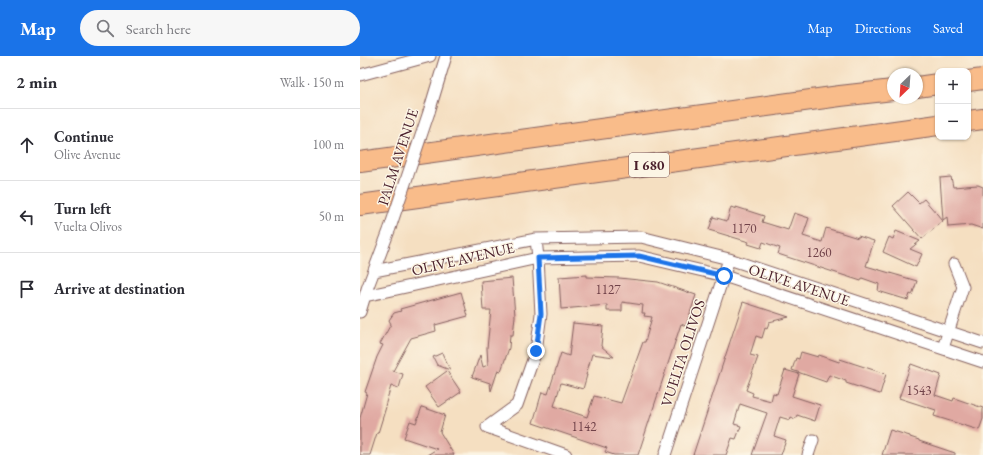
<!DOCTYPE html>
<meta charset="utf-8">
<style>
:root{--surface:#fff;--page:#f7f7f7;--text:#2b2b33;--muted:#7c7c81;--line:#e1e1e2;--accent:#1a73e8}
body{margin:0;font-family:"EB Garamond",serif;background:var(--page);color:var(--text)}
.controls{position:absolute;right:12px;top:12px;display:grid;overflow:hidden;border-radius:8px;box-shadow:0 1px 3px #0004}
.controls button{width:36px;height:36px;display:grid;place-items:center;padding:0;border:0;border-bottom:1px solid var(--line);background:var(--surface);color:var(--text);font:20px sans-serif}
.compass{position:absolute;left:527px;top:12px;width:36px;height:36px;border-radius:50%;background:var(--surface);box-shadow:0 1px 3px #0004;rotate:205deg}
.stop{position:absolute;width:12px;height:12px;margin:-9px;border:3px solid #1a73e8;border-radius:50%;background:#fff}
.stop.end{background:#1a73e8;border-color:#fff;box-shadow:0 1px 4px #0008}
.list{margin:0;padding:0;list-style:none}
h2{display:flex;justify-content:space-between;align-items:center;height:52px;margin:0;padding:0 16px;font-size:17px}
h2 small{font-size:13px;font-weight:400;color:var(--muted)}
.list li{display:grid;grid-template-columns:26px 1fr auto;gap:12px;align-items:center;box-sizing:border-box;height:72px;padding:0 16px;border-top:1px solid var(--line)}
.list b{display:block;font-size:15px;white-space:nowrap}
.list p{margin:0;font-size:13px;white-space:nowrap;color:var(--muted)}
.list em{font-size:13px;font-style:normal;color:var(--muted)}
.icon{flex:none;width:22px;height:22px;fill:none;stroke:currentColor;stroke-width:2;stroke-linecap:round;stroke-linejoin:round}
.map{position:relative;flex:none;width:623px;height:399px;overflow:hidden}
header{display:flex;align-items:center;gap:24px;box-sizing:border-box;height:56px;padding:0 20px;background:var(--accent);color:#fff}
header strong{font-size:19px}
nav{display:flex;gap:22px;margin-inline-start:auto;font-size:14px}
.search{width:280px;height:36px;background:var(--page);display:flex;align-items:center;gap:10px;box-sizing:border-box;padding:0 14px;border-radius:22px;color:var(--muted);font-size:15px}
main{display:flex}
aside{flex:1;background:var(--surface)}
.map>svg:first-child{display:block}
</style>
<header>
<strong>Map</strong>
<div class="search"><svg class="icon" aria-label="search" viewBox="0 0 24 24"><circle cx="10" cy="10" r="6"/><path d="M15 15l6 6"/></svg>Search here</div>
<nav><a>Map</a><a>Directions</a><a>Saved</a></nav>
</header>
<main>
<aside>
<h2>2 min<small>Walk · 150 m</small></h2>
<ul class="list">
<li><svg class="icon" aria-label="ahead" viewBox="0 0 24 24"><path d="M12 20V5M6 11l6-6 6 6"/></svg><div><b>Continue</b><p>Olive Avenue</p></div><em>100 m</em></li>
<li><svg class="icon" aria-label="left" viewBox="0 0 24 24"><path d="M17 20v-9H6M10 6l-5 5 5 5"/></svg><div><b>Turn left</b><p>Vuelta Olivos</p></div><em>50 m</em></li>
<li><svg class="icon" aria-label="arrive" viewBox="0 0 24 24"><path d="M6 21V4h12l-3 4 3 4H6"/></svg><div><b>Arrive at destination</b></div></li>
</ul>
</aside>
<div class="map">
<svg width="623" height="399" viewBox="0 0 623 399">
<rect width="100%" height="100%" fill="#fcf5e5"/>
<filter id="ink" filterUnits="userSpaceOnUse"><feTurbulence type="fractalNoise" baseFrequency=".025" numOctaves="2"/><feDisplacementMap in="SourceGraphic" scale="8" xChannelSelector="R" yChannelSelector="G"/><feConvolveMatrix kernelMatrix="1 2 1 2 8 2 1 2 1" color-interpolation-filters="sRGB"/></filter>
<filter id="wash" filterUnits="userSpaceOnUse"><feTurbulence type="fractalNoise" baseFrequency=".012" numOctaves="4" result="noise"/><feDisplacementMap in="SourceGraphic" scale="16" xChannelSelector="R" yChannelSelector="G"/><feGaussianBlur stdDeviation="0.9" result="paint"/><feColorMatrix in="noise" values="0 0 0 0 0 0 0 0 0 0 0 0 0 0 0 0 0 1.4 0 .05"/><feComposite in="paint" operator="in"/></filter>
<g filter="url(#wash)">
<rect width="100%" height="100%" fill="#f5dfc1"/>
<g id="blocks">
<path fill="#e0a9a2" d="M591,121L593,131L618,129L623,131V173L611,169L588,171L587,161L583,164L580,122Z
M548,136L559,147L564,143L583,165L562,183L533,150Z
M371,151L376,153V151L404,160L402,166L428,174L434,157L449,162L443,180L462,186L466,172L498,182V180L514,185L506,210L557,225L552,239L550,238L548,244L518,235L519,228L502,222L501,225L418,198L420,192L403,186L401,192L388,188L389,186L349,174L353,161L367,165Z
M536,175L560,185L550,193L562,198L556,211L523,196L529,181L533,183Z
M227,219V221L259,222L298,226L336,239L326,270L321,268L278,399H254L245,396L247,392L173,367L182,336L188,338L201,297L209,300L213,267L243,270L241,290L254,301L232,298L226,319H227L223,333L201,327L194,350L227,361L234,340L261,347L283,286H285L292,261L284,260L285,257H282L283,249L262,246V255H247V249L201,253L199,221Z
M152,222L155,260L153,279H150L149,292L141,315L138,314L131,335L130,327L112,321L120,299L123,311L128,309L127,292L131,254H123L121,225Z
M101,236L108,260L75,269L76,275L51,282L33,315L43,318L39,332L31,330L25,350L26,351L18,377H17L10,399H0V362L7,337L5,336L17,301L23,289L20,288L31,268L29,264L34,257L41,255L40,253Z
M383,246L429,261L409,266L407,273L405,272L402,282L396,280L390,299L398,301L386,334L393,337L392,340L411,345L413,337L417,338L425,314L439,318L432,340L460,349L455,365L437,359L435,363L431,361L430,364L420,361L414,380L426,384L421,399H392L407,357L380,348L374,368L381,370L376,383L372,382L366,399H333Z
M441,296L458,301L459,299L479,306L480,303L526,318L520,338L486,327V325L469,319L466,326L432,314L436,302L439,303Z
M82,297L90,314L77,309L73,301Z
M551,308L581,319L575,339L593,345L594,342L623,352V363L619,374L574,360L576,354L539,342Z
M87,315L101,336L79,351L65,331Z
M62,351L85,359L80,376L94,399H67L77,393L44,382L50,365L56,367Z
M530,374L550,380V381L559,384V385L595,397V399H522Z"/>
</g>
</g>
<g filter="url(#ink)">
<use href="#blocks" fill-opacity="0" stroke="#866260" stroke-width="1"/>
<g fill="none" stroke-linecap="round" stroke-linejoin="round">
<g stroke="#866260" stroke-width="13">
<path id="street" d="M0,19L70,0
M69,56L86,0
M176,183L178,202L181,258L176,295L157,349L127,371L206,399
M14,215L176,183L281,181L369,203L623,287
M5,240L178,202L279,200L364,220L623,306
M0,256L7,233L30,172
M583,292L603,231L594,208
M305,399L369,203
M448,399L453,384"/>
</g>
<g stroke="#866260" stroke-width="22">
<path id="highway" d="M608,25L623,23
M557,31L578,28
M608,65L623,63
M0,106L480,40L533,34
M0,149L578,69"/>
</g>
<use href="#street" stroke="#fff" stroke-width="11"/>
<use href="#highway" stroke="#f9bc8a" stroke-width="20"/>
<g stroke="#866260" stroke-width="13" stroke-linecap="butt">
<path id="street-bridge" d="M30,172L69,56"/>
</g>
<use href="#street-bridge" stroke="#fff" stroke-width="11"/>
</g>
</g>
<g fill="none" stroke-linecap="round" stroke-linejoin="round" filter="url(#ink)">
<path stroke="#1a73e8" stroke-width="5" d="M176,295L181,258L178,202L279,200L364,220"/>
</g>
<g text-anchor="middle" stroke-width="3" stroke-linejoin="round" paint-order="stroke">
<g font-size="13" fill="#704249">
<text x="384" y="177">1170</text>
<text x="459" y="201">1260</text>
<text x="248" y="238">1127</text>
<text x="559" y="339">1543</text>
<text x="224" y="375">1142</text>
</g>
<rect fill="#fcf5e5" stroke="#7f5f63" stroke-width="1" x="269" y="97" width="40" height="24" rx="3"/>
<g font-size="14" font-weight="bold" fill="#4a1f2b">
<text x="289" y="114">I 680</text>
</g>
<g font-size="15" fill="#4a1f2b" stroke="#fcf5e5">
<text transform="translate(38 101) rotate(-72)" y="5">PALM AVENUE</text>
<text transform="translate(103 203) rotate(-13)" y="5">OLIVE AVENUE</text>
<text transform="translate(439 229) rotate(18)" y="5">OLIVE AVENUE</text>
<text transform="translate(323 297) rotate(-72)" y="5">VUELTA OLIVOS</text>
</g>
</g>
</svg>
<div class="controls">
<button>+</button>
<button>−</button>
</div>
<svg class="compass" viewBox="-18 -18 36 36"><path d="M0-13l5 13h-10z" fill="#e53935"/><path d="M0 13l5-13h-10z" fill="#7c7c81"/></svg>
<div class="stop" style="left:364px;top:220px"></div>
<div class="stop end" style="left:176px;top:295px"></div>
</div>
</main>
